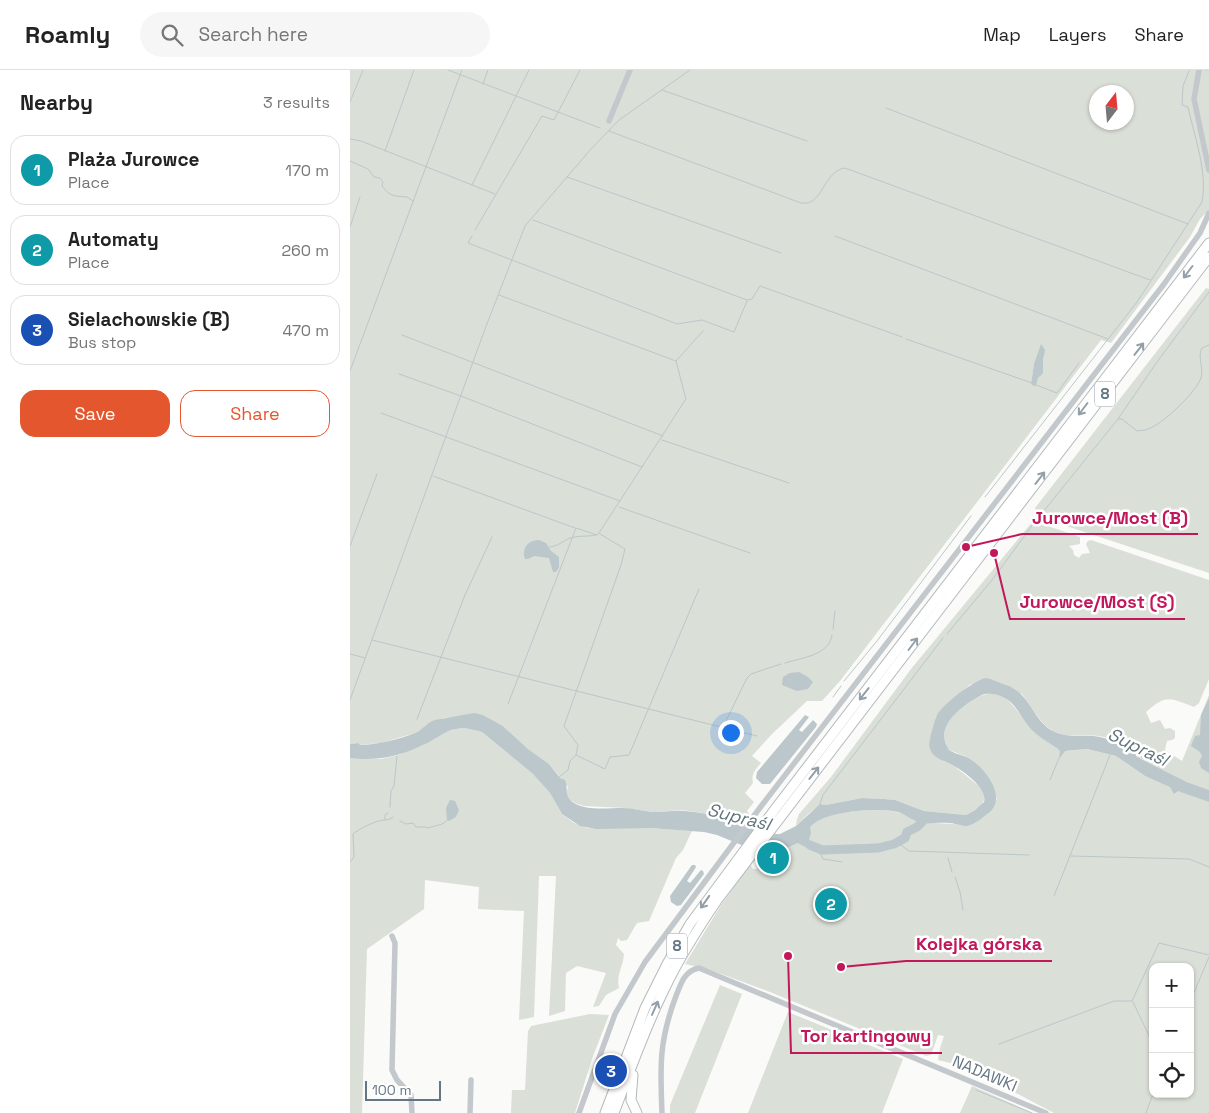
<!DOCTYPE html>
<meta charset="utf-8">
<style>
:root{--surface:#fff;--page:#f6f6f6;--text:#222;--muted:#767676;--line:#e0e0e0;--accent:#e4572e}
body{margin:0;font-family:"Space Grotesk",sans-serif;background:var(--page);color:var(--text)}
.controls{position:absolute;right:15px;bottom:15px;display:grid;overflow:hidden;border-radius:10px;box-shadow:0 1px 4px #0004}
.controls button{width:45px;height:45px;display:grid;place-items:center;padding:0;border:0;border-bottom:1px solid var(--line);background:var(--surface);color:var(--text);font:25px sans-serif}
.compass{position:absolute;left:739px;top:15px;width:45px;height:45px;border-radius:50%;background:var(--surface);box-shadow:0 1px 4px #0004;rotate:16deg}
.scale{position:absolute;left:15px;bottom:12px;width:76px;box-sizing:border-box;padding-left:5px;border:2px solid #657683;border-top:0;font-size:14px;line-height:18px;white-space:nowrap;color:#657683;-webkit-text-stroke:4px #fff;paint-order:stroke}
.you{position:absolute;left:380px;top:662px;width:18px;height:18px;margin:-12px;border:4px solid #fff;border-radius:50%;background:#1a73e8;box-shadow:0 0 0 8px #1a73e833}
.badge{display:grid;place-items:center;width:32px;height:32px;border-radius:50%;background:var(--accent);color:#fff;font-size:16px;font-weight:700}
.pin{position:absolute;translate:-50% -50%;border:2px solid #fff;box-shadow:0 1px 5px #0006}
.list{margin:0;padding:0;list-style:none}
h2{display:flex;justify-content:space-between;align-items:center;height:65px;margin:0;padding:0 20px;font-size:21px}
h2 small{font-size:16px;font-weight:400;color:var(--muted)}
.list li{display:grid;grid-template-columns:32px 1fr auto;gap:15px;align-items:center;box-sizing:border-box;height:70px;margin:0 10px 10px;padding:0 10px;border:1px solid var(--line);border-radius:15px}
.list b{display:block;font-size:19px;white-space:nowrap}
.list p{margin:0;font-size:16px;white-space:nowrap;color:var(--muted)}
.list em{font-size:16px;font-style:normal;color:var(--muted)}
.actions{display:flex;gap:10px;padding:15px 20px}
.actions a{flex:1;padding:11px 0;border:1px solid var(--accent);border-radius:15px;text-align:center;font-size:18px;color:var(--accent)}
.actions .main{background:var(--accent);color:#fff}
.icon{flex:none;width:28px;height:28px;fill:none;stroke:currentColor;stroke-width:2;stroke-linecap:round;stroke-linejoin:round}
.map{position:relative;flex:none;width:859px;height:1043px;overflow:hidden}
header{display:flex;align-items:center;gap:30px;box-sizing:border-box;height:70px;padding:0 25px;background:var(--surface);border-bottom:1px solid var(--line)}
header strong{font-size:24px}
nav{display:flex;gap:28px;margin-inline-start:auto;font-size:18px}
.search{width:350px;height:45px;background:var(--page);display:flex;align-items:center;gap:12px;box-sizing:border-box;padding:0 18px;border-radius:28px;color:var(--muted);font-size:19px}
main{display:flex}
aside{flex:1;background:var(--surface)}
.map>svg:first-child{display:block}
</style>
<header>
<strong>Roamly</strong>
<div class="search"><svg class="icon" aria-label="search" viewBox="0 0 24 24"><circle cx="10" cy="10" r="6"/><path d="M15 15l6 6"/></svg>Search here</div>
<nav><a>Map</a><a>Layers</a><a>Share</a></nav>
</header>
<main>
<aside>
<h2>Nearby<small>3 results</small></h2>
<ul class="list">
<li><span class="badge" style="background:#0f9aa8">1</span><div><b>Plaża Jurowce</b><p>Place</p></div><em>170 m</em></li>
<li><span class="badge" style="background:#0f9aa8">2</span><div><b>Automaty</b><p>Place</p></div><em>260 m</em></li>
<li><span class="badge" style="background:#1a4fb4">3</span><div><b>Sielachowskie (B)</b><p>Bus stop</p></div><em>470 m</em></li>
</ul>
<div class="actions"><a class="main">Save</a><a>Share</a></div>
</aside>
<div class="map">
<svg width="859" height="1043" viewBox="0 0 859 1043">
<rect width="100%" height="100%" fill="#fafaf8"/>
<path fill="#dadfd7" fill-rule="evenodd" d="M0,0H859V140L850,149L840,167L761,273L751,270L490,611L472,631H457L422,664L402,686L411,693C405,700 401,704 403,713L395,723L404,732L397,741L400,745L393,753L360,744L331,740L304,742L275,738L234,736L225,733L217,728L216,724L218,717L199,694L178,679L153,656L133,645L93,648L65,663L31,673L9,675L8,673L0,674ZM746,22H776V52H746ZM694,286L690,305L681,314L684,294Z
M856,218L859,219V503L686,446L685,438Z
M683,451L730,467V474L719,476L723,480L724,485L729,488L732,484L740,483L736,474L738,471L741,470L859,510V609L849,633L844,637C819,628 817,624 796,642L801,653L810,650L815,659L820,658L825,661V668L822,670L817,671L815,680L832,691L859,625V720L837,712L791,689L786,686L785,680C774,679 765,670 754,667C741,664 728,666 715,665C693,662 684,639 672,624L621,614L599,632L586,647L579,673L593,691L604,696L629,716L634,723L635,728L631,736L616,745L574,741L545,730L534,729L512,728L476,735L471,734L458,744L446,756L447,749L449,744L481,707L561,599Z
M642,623L655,627L659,631L688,665L708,679L717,681L737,679L766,686L795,706L859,732V1043H704L662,1021L643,1006L625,999L588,990L590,978L594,966L588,965L581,985L576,986L420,922L358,899L335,894L371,835L400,794L403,799H407L406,791L411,783L431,787L437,778L448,773H460L459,770V757C473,741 526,737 546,742C555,744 563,750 572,751C586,755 600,752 614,756L647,729L615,686L599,680C581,654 619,626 642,623ZM803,897H840V1024H803Z
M108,658L124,659L132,662L183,704L200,723L212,744L224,753L238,758H299L342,761L333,780L326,788L299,851L287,853L277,870L271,871L268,868L266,875L274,884C273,897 266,905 269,918L256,925L249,936L243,937L256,903L227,896L216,903L215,941L199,946L206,806H189L184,947L169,950L174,841L128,839L129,817L75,810L74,839L17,879L12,1043H0V688L31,689L49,685L71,676L90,664Z
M370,915L392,924L345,1043H320V1035Z
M438,942L553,989L532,1043H398Z
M240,944L259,945L242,989L225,1043H161L162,1020H175L178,961L181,956Z
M622,1016L683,1043H610Z"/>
<path fill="#bbc7cb" d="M691,274L695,280L693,291V303L688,308L686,315L684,316L681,314L684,294Z
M189,470L196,473L201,481L209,487V497L206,502H203L199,488L184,486L178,489H175C171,479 178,470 189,470Z
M449,602L458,607L463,612L458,619L447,621L432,615L433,607L440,603Z
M635,608C643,609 647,612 653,614C683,623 681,651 705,662C720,669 738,663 754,668C765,671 775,681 786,680V686L791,689L837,712L859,720V732L828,721L824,724L820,717L795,706L766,686L737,679L715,681L709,689L710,681L708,679C700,673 690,668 683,661C672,651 667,633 653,627C647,624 641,623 635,624C630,625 625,629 621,631C605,642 585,659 599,680C605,684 610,684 616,687C634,695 660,729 637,744C631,749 621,757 614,756C608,755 604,753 599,753C590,752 580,754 572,753C565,752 556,745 548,742C528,737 473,741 460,757L461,763L459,770L470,779L469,782C462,780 454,777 448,773L437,778L434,785L431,787L411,783L367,765L354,762L299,758L247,759L230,756L212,744L200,723L183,704L132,662C101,652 97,664 71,676C48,687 25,691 0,688V674L8,673L10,675C26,675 50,669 65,663C73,660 77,652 85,650L124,643L133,645L153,656L178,679L199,694L210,708L215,710C219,719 213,726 224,733C237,741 258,738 273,738C283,738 293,741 303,742C313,742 324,740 334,741C366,743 396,754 426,764H430L446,756L470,734L476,735L512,728L534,729L545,730L574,741L616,745L625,740L634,732C638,719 615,702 604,696C596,691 583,689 580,679C578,674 580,669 581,664C583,658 584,651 587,645C595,632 621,613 635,608Z
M859,628V703L851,698L849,692L852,686L850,682L841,676L845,666L850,665L851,645Z
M455,645L459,647L449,660L452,662L463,650L467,654L466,657L420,714H412L406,708L407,702Z
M100,730L105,731L109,740L106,747L99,751L97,750L96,738Z
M342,795H345L346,797L337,811L340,813L351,800L353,801L354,804L331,835L327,836L321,832L320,826Z"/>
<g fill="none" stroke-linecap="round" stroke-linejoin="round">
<path stroke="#bbc7cb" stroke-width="1" d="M98,0L250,58
M856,1L857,0
M133,14L138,0
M312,20L457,71
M0,32L13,0
M536,38L838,154
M259,61L451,133C473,137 473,101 495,98L800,210
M0,69L11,71L145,124
M35,81L64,0
M0,91L18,99L24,107L30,108L33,112L32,116C40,127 45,126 57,127L63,131
M217,107L431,183
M122,115L179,0
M183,150L397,230L402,229L410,216L552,267
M0,157L10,127
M125,160L192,46L204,50L230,0
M122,166L118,173L327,254L352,250L384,262L397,231
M485,166L758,269
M149,225L326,291L353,261
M52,265L313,366
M556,269L682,313
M0,301L112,0
M49,304L111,326L292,397
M686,315L707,323L729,293
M31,343L270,431
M768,349L807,292L859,222
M312,370L439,413
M83,406L225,458
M635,427L787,232L852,132C858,103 844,65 838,37L832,35L833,16L839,1
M269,437L400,483
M689,447L768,349H772L787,361C791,360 795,361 798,359C813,354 846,322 851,308C854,298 847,287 852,278L859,275
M0,476L27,404
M199,477C206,477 212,472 218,469C226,465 237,467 246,465
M483,559L485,541
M597,564L642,510L684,453
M22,570L407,666
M0,584L15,588
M435,593C451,588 480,585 482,565
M494,611L527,571L621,446
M483,627L491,616
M0,630L135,259L175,156L241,79L269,50L340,0
M158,634L226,458L247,465L249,463L336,329L326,291
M67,649L115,525L142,467
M373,657L397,608L401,604L431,594
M226,685L228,675L214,656L271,495L275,479L250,464
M209,707L218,700L220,691L226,685L255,699L260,687L279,685L349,519
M700,710L709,688
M470,734L473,725L593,568
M40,737L41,721L44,716L47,686
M36,750L40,749L43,747
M50,751L56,754L63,753L66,757H75L79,758C85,755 93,756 97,750
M547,772L559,781L679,785
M469,781L473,789L492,792
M721,786L839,789L859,797
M598,788L602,802
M0,792L4,787L3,764C9,759 26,750 35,750V745L38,743
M605,807L610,822L613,840
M704,826L760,685
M783,932L803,974
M840,932L859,887
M649,974L764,931H782L809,873L859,885
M840,1011L844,1013
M626,1020L682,1043
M796,1043L803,1024"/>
<path stroke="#bbc7cb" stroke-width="9" d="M460,775L472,780L528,778L544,774L555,768L557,762L567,757L577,747"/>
<g stroke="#b4b9bd" stroke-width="11">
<path id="trunk" d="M283,1005L281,1030L287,1043
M255,1043L295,938L317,894L340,854L425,739L859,173
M264,1043C280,1001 295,958 315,918C330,886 349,857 368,829L859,187"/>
</g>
<path stroke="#c3c8cc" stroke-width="5.5" d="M849,0L844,29L859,100
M259,51L280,0
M42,866L45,873L42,1000L47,1010L61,1025L62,1043
M120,1043L121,1010
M229,1043L265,944L295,892L412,735L814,214L850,163L859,143
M312,1043C310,996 309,971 326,926C331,914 334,901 349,898L696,1043"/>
<use href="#trunk" stroke="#fff" stroke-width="9"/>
</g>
<defs><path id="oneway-shaft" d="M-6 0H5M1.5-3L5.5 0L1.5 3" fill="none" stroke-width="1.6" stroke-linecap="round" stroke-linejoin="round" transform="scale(1.25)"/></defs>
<g stroke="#939fa8">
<use href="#oneway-shaft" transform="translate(838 202) rotate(127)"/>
<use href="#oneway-shaft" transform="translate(789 279) rotate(-52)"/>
<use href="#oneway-shaft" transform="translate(733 339) rotate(127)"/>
<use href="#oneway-shaft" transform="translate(690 408) rotate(-52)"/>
<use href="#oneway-shaft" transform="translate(563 574) rotate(-53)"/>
<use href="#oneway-shaft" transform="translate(514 624) rotate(128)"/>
<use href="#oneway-shaft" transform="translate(464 703) rotate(-52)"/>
<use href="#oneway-shaft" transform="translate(355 832) rotate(125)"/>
<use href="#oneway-shaft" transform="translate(305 938) rotate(-66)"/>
</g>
<g text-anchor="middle" stroke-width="5" stroke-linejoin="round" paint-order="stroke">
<g fill="#fff" stroke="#939fa8" stroke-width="1">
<rect x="745" y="311.5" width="20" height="25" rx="4"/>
<rect x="317" y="863.5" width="20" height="25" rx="4"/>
</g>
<g font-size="15" font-weight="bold" fill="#657683">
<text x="755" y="329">8</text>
<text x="327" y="881">8</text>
</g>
<g font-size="16" fill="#657683" stroke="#fff">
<text transform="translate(635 1003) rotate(23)" y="6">NADAWKI</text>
</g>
<g font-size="18" font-style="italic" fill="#60757c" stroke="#fff">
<text transform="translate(788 677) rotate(26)" y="6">Supraśl</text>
<text transform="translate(389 747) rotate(14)" y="6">Supraśl</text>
</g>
</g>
<path fill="none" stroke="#c2185b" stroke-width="2" d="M616 477L672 464H848M644 483L660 549H835M491 897L556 891H702M438 886L441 983H592"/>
<g fill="#c2185b" stroke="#fff" stroke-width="2">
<circle cx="616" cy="477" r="5"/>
<circle cx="644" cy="483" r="5"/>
<circle cx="491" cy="897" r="5"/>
<circle cx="438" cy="886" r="5"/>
</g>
<g font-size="18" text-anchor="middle" font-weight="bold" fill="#c2185b" stroke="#fff" stroke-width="5" stroke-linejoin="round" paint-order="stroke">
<text x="760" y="454">Jurowce/Most (B)</text>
<text x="747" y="538">Jurowce/Most (S)</text>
<text x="629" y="880">Kolejka górska</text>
<text x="516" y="972">Tor kartingowy</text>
</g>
</svg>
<div class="controls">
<button>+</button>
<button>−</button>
<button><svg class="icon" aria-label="locate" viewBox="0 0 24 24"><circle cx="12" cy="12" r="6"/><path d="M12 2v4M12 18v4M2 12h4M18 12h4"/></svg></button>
</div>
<svg class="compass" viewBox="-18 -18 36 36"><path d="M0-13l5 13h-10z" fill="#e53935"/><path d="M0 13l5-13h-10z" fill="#767676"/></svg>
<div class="scale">100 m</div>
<div class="you"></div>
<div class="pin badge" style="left:423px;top:788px;background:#0f9aa8">1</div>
<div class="pin badge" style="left:481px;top:834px;background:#0f9aa8">2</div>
<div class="pin badge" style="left:261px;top:1001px;background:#1a4fb4">3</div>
</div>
</main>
